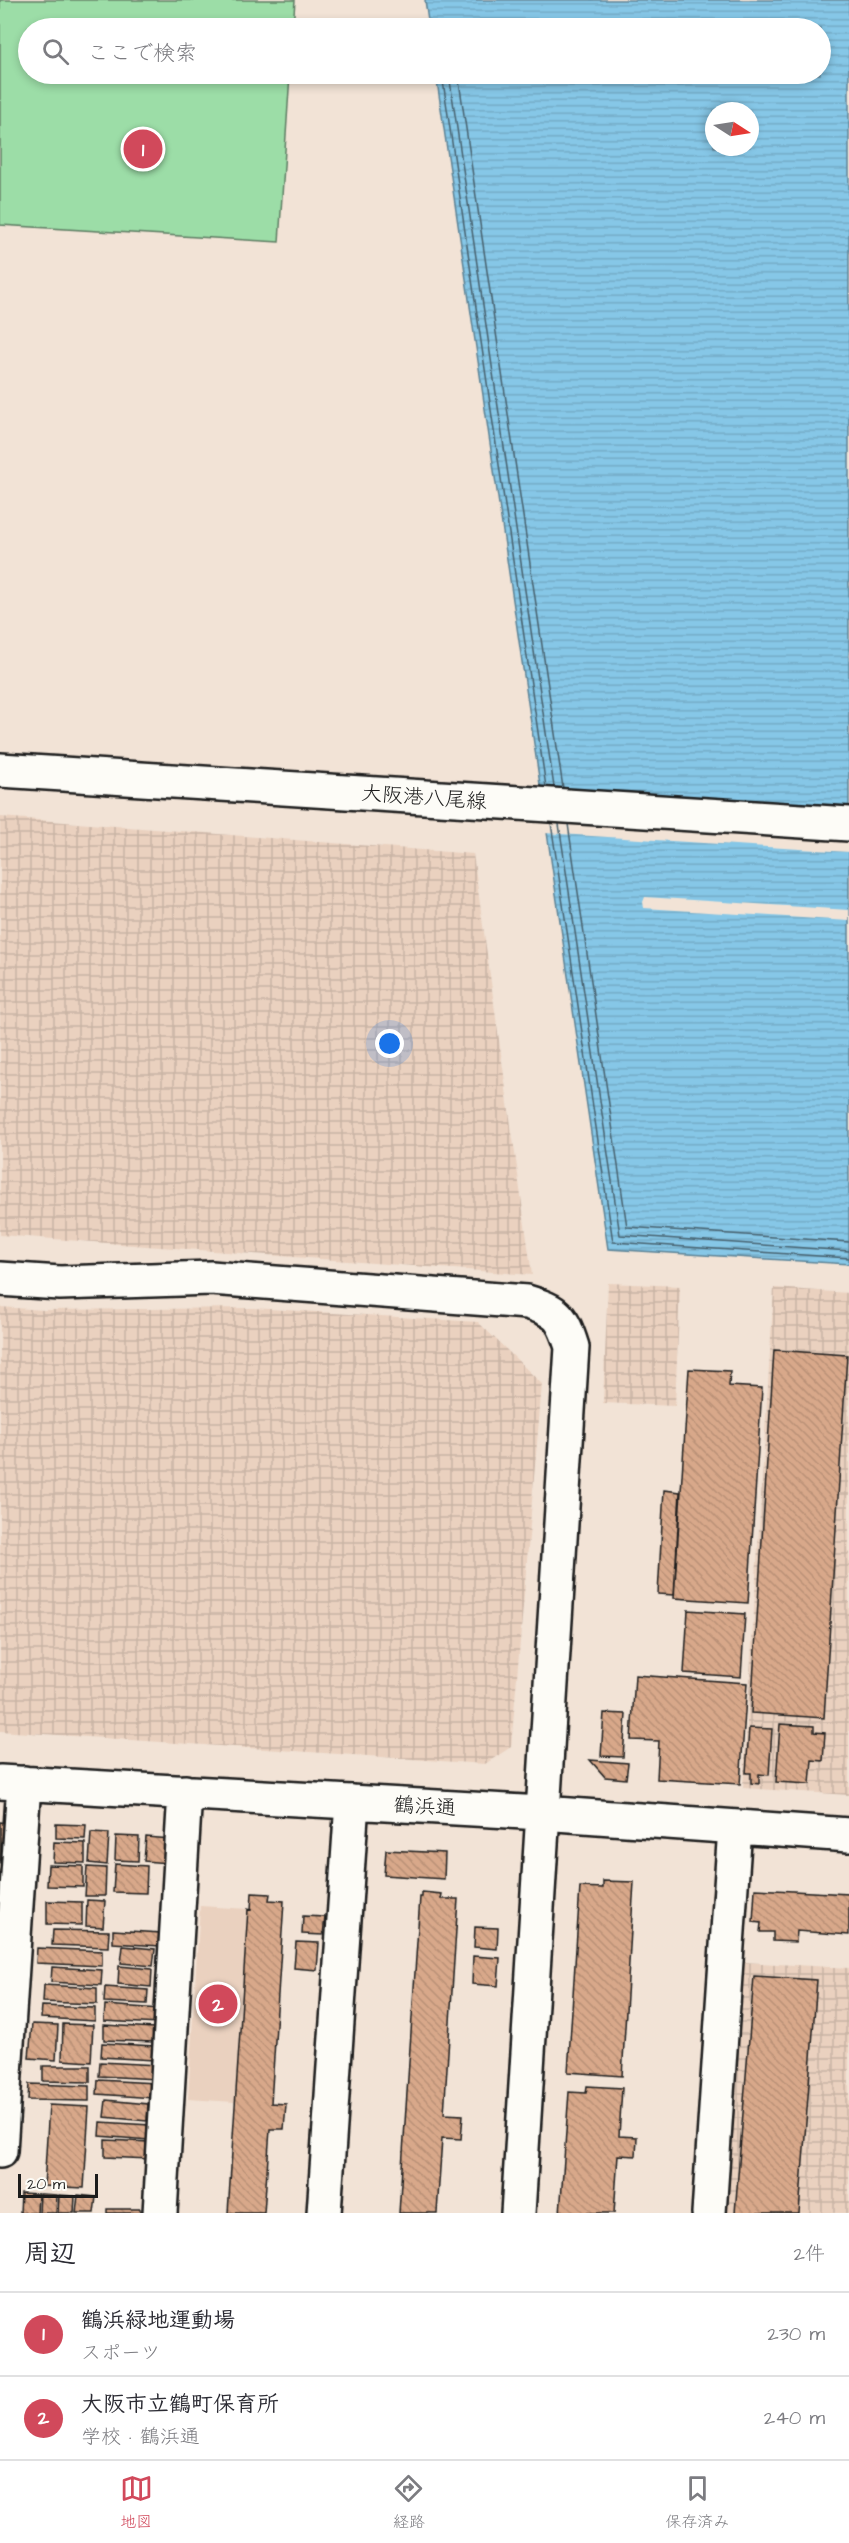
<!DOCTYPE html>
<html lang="ja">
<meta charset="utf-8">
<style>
:root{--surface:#fff;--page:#f2f2f3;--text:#2b2b33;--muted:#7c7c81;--line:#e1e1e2;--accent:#d1495b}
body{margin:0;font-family:"Architects Daughter","Klee One",sans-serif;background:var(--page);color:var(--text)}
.compass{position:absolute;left:705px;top:102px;width:54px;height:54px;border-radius:50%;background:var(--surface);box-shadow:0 3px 9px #0003;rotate:102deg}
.scale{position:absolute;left:18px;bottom:15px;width:80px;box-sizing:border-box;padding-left:6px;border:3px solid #1c1c1c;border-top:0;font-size:16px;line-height:21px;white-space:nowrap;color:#1c1c1c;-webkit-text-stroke:4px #fdfcf7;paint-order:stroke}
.you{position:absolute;left:390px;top:1044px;width:21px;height:21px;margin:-15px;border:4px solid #fff;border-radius:50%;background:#1a73e8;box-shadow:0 0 0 9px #1a73e833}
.badge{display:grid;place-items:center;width:39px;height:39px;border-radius:50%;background:var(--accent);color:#fff;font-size:20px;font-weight:700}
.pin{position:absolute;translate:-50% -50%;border:3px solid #fff;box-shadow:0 2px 6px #0006}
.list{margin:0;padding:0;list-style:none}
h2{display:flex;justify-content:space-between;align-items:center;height:78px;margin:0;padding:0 24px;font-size:26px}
h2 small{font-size:20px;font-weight:400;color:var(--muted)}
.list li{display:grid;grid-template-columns:39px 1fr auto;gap:18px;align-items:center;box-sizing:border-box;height:84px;padding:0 24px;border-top:2px solid var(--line)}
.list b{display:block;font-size:22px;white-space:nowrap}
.list p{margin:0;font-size:20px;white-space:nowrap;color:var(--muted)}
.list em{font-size:20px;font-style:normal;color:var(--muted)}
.icon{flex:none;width:33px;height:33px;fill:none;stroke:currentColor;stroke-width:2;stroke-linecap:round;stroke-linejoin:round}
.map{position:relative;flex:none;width:849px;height:2213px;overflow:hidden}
.search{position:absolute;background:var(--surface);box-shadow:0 3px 9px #0003;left:18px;right:18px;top:18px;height:66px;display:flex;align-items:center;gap:15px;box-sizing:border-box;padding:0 21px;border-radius:33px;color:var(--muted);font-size:22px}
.sheet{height:246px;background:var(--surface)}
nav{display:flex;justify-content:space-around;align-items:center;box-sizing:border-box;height:84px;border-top:2px solid var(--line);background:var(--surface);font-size:16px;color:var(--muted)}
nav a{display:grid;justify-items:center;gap:3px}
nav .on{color:var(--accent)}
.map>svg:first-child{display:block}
</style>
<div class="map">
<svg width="849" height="2213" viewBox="0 0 849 2213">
<defs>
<pattern id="industrial-grid" width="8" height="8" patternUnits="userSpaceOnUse" patternTransform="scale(1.5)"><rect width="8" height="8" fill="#ead1bf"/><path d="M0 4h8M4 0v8" fill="none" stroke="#c8b3a4"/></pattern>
<pattern id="water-rules" width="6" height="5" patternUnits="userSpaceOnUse" patternTransform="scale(1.5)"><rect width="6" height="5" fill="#86c7e7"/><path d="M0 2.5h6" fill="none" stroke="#73aac6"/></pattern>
<pattern id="building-back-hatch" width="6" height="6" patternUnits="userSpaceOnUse" patternTransform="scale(1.5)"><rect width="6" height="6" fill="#d8a88a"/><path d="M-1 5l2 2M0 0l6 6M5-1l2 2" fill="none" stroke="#b99076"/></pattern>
</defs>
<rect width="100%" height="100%" fill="#f2e3d6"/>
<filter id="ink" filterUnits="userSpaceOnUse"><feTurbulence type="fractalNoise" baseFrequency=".0167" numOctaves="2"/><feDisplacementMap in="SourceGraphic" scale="12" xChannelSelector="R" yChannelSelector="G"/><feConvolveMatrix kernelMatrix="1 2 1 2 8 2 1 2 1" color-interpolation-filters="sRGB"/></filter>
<g filter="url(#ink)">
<path fill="#ead1bf" d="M200,1906L248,1909L235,2102L188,2099Z"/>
<path fill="url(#industrial-grid)" d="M0,817L473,854L532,1275L0,1235Z
M608,1283L680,1286L675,1406L603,1403Z
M774,1288L849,1293V1795L743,1788Z
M0,1307L44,1310L253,1308L478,1322L542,1384L511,1747L485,1764L0,1731Z
M743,1962L849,1968V2213H727Z"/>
<path fill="#9cdda7" stroke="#5c7c62" stroke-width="1.5" d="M0,0H295L293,28H28V74H290L279,242L0,225Z"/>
<path fill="url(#water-rules)" stroke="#5c8396" stroke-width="1.5" fill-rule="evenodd" d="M425,0H849V1264L608,1249L436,74H820V28H429ZM714,111H750V147H714Z"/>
<path fill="#f2e3d6" d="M537,787L849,807V852L544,833Z
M645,897L849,910V921L644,908L643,902Z"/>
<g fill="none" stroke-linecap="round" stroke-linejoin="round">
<path stroke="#46606d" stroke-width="1.5" d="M442,74L546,787
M449,74L554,787
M458,74L563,788
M551,823L613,1242L849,1258
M559,824L620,1235L849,1251
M568,824L627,1227L849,1242"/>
</g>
<path fill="url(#building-back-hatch)" stroke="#1c1c1c" stroke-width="1.5" d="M774,1350L847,1355L824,1718L751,1713Z
M689,1369L730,1371L729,1386L762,1388L748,1603L674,1598Z
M664,1490L680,1492L674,1595L658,1594Z
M688,1610L745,1614L741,1677L684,1673Z
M635,1675L747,1683L740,1784L657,1779L659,1741L631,1740Z
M604,1713L626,1714L623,1757L601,1756Z
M780,1724L814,1726V1732L825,1733L823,1761L812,1760L810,1784L776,1782Z
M749,1728L772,1729L769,1775L759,1774V1784L751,1783V1773H746Z
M590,1760L628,1763L626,1779L605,1777Z
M0,1822L7,1823L4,1864L0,1863Z
M56,1824L86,1825L85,1839L56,1838Z
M91,1832L109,1833L107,1865L89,1863Z
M116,1836L139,1837L138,1861L115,1860Z
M146,1837L171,1839L168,1863L144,1861Z
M54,1842L85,1843V1863L53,1862Z
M386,1850L445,1853L444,1879L384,1875Z
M115,1864L147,1866L146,1893L113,1892Z
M48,1865L83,1866V1887L47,1886Z
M87,1867L106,1868L105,1896H85Z
M603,1881L634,1882L622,2076L568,2072L580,1887L603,1888Z
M755,1889L849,1894V1935L797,1931L796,1942L773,1941V1932H760L761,1923L753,1922Z
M422,1892L442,1894L441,1899H458L444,2114L463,2115L461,2139L442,2138L437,2213H399L420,1897H422Z
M252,1893L270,1894L269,1900L284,1901L271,2103L286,2104L284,2129H270L264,2213H228L248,1909L251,1910Z
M87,1900L105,1901L103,1927L86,1926Z
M47,1901L82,1902V1925L47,1924Z
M303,1916L325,1917L323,1935L302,1934Z
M475,1927L498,1928L497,1949L474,1947Z
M53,1930L109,1931L108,1947L52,1945Z
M113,1930L161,1933L160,1946L113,1943Z
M296,1942L319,1943L317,1970L294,1968Z
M123,1946L155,1949L153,1966L121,1963Z
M37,1948L102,1951V1966L36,1963Z
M473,1956L500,1958L498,1986L472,1984Z
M119,1966L152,1969L151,1987L118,1984Z
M52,1967L102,1970L101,1985L51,1982Z
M754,1976L817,1980L799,2213H735Z
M44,1985L97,1988V2004L43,2002Z
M105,1987L148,1990L147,2004L104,2002Z
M105,2005L160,2009L159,2024L104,2021Z
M42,2006L95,2008V2021L41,2018Z
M32,2024L58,2025L56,2060L29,2058Z
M63,2024L93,2025L91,2062L62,2060Z
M104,2025L154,2028L153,2042L104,2040Z
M102,2043L154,2046V2060L101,2057Z
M100,2062L158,2065L157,2079L99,2076Z
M43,2066H90V2082L43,2081Z
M98,2080L155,2083L154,2098L97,2094Z
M29,2084L89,2086V2101L28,2100Z
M587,2086L622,2088L619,2136L637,2137L636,2156L618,2155L614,2213H560L569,2092L586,2093Z
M106,2100L148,2104L147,2121L104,2117Z
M49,2105L89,2107L84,2188L44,2186Z
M100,2122L150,2125L149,2140L99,2136Z
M105,2140L151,2142L150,2159L105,2157Z
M21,2193L38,2194L37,2213H20Z
M40,2194L57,2195L56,2213H39Z
M59,2195L75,2196L74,2213H58Z
M78,2195L96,2197L94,2213H76Z
M107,2209H140V2213H107Z"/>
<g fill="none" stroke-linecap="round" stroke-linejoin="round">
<g stroke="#1c1c1c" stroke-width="38">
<path id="minor" d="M0,1279L60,1283L211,1278L527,1302C558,1311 562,1316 572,1347L518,2213
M0,1782L542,1813L849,1835
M0,2151L24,1783
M160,2213L185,1792
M324,2213L352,1802
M709,2213L735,1827"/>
</g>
<g stroke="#1c1c1c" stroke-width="38">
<path id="major" d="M0,770L849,824"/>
</g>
<use href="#minor" stroke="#fdfcf7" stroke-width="33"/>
<use href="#major" stroke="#fdfcf7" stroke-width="33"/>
</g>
</g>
<g text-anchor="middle" stroke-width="6" stroke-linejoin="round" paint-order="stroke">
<g font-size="21" fill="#1c1c1c" stroke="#fdfcf7">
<text transform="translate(424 797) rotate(4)" y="7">大阪港八尾線</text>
<text transform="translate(425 1806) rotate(3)" y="7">鶴浜通</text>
</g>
</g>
</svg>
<svg class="compass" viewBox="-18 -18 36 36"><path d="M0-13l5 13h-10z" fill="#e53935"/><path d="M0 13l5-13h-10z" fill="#7c7c81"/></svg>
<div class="scale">20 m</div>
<div class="you"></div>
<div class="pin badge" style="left:143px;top:149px">1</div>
<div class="pin badge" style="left:218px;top:2004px">2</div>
<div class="search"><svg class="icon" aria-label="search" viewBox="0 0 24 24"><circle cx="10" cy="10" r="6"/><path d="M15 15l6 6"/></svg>ここで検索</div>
</div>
<section class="sheet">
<h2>周辺<small>2件</small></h2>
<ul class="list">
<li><span class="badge">1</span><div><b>鶴浜緑地運動場</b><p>スポーツ</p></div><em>230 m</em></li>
<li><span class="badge">2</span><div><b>大阪市立鶴町保育所</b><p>学校 · 鶴浜通</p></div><em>240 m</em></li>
</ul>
</section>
<nav>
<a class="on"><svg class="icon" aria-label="map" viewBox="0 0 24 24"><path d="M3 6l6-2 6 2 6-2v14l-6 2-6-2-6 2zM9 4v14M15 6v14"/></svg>地図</a>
<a><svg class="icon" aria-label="directions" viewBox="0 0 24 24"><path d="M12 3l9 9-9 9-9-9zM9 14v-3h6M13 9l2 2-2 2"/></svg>経路</a>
<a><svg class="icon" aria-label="saved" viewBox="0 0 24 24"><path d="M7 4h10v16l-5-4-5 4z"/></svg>保存済み</a>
</nav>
